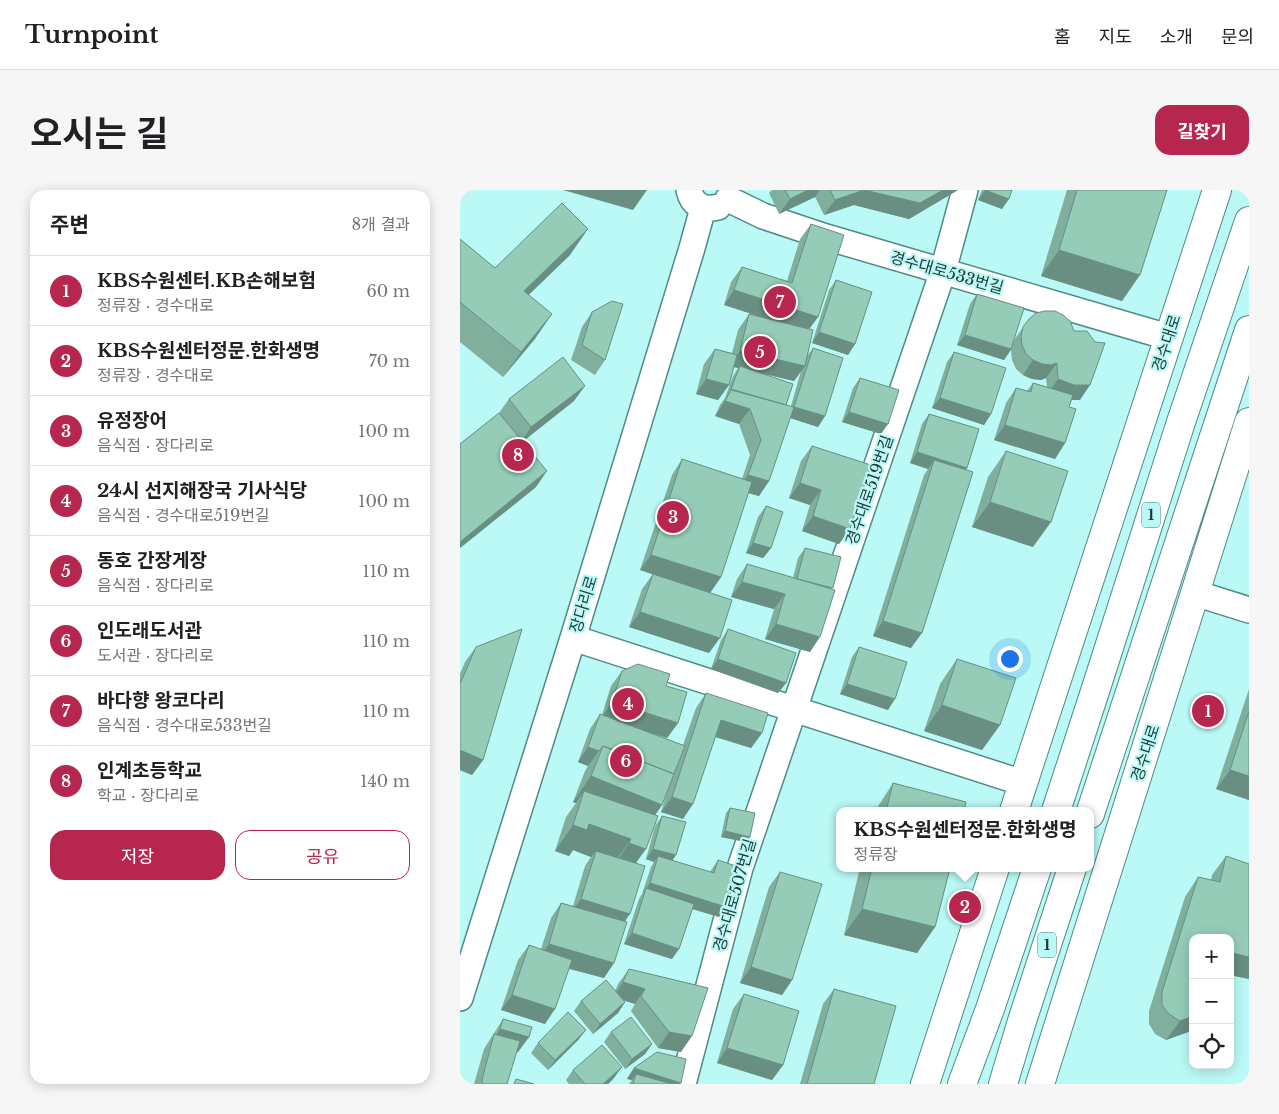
<!DOCTYPE html>
<html lang="ko">
<meta charset="utf-8">
<style>
:root{--surface:#fff;--page:#f6f6f6;--text:#202124;--muted:#757577;--line:#e0e0e0;--accent:#b7264f}
body{margin:0;font-family:"Libre Baskerville","Noto Sans KR",serif;background:var(--page);color:var(--text)}
.controls{position:absolute;right:15px;bottom:15px;display:grid;overflow:hidden;border-radius:10px;box-shadow:0 2px 12px #0003}
.controls button{width:45px;height:45px;display:grid;place-items:center;padding:0;border:0;border-bottom:1px solid var(--line);background:var(--surface);color:var(--text);font:25px sans-serif}
.you{position:absolute;left:549px;top:468px;width:18px;height:18px;margin:-12px;border:4px solid #fff;border-radius:50%;background:#1a73e8;box-shadow:0 0 0 8px #1a73e833}
.badge{display:grid;place-items:center;width:32px;height:32px;border-radius:50%;background:var(--accent);color:#fff;font-size:16px;font-weight:700}
.pin{position:absolute;translate:-50% -50%;border:2px solid #fff;box-shadow:0 1px 5px #0006}
.popup{position:absolute;left:376px;top:617px;width:258px;height:65px;box-sizing:border-box;display:grid;place-content:center;border-radius:10px;background:var(--surface);filter:drop-shadow(0 1px 4px #0005);font-size:16px;white-space:nowrap;color:var(--muted)}
.popup b{font-size:19px;color:var(--text)}
.popup::after{content:'';position:absolute;left:50%;top:100%;margin-left:-10px;border:10px solid transparent;border-top-color:var(--surface)}
.list{margin:0;padding:0;list-style:none}
h2{display:flex;justify-content:space-between;align-items:center;height:65px;margin:0;padding:0 20px;font-size:21px}
h2 small{font-size:16px;font-weight:400;color:var(--muted)}
.list li{display:grid;grid-template-columns:32px 1fr auto;gap:15px;align-items:center;box-sizing:border-box;height:70px;padding:0 20px;border-top:1px solid var(--line)}
.list b{display:block;font-size:19px;white-space:nowrap}
.list p{margin:0;font-size:16px;white-space:nowrap;color:var(--muted)}
.list em{font-size:16px;font-style:normal;color:var(--muted)}
.actions{display:flex;gap:10px;padding:15px 20px}
.actions a{flex:1;padding:11px 0;border:1px solid var(--accent);border-radius:15px;text-align:center;font-size:18px;color:var(--accent)}
.actions .main{background:var(--accent);color:#fff}
.icon{flex:none;width:28px;height:28px;fill:none;stroke:currentColor;stroke-width:2;stroke-linecap:round;stroke-linejoin:round}
.map{position:relative;flex:none;width:789px;height:894px;overflow:hidden;border-radius:15px}
header{display:flex;align-items:center;gap:30px;box-sizing:border-box;height:70px;padding:0 25px;background:var(--surface);border-bottom:1px solid var(--line)}
header strong{font-size:24px}
nav{display:flex;gap:28px;margin-inline-start:auto;font-size:18px}
.intro{display:flex;align-items:center;justify-content:space-between;box-sizing:border-box;height:120px;padding:0 30px}
h1{margin:0;font-size:35px}
.button{padding:12px 22px;border-radius:15px;background:var(--accent);color:#fff;font-size:18px;font-weight:700}
main{display:flex;gap:30px;padding:0 30px}
aside{flex:1;background:var(--surface);border-radius:15px;box-shadow:0 2px 12px #0003}
.map>svg:first-child{display:block}
</style>
<header>
<strong>Turnpoint</strong>
<nav><a>홈</a><a>지도</a><a>소개</a><a>문의</a></nav>
</header>
<div class="intro"><h1>오시는 길</h1><a class="button">길찾기</a></div>
<main>
<aside>
<h2>주변<small>8개 결과</small></h2>
<ul class="list">
<li><span class="badge">1</span><div><b>KBS수원센터.KB손해보험</b><p>정류장 · 경수대로</p></div><em>60 m</em></li>
<li><span class="badge">2</span><div><b>KBS수원센터정문.한화생명</b><p>정류장 · 경수대로</p></div><em>70 m</em></li>
<li><span class="badge">3</span><div><b>유정장어</b><p>음식점 · 장다리로</p></div><em>100 m</em></li>
<li><span class="badge">4</span><div><b>24시 선지해장국 기사식당</b><p>음식점 · 경수대로519번길</p></div><em>100 m</em></li>
<li><span class="badge">5</span><div><b>동호 간장게장</b><p>음식점 · 장다리로</p></div><em>110 m</em></li>
<li><span class="badge">6</span><div><b>인도래도서관</b><p>도서관 · 장다리로</p></div><em>110 m</em></li>
<li><span class="badge">7</span><div><b>바다향 왕코다리</b><p>음식점 · 경수대로533번길</p></div><em>110 m</em></li>
<li><span class="badge">8</span><div><b>인계초등학교</b><p>학교 · 장다리로</p></div><em>140 m</em></li>
</ul>
<div class="actions"><a class="main">저장</a><a>공유</a></div>
</aside>
<div class="map">
<svg width="789" height="894" viewBox="0 0 789 894">
<rect width="100%" height="100%" fill="#baf9f5"/>
<g fill="none" stroke-linecap="round" stroke-linejoin="round">
<g stroke="#4e8b87" stroke-width="28">
<path id="minor" d="M229,0C232,15 244,21 258,17
M268,9L303,26L366,47L708,147
M735,403L789,420
M113,448L563,593
M0,808L113,448L232,58L243,18
M223,894L280,678L483,81L505,0"/>
</g>
<g stroke="#4e8b87" stroke-width="30">
<path id="major" d="M554,621L757,0
M596,621L638,492L721,232L789,31
M630,624L789,140
M465,894L535,678
M502,894L530,819L577,678
M543,894L562,831L612,678
M580,894L789,232"/>
</g>
<use href="#minor" stroke="#fff" stroke-width="25"/>
<use href="#major" stroke="#fff" stroke-width="28"/>
</g>
<path fill="#80af9e" fill-rule="evenodd" d="M312,0H498L449,29L394,15L364,25L355,7L319,24L309,3Z
M522,0H552L542,19L518,10Z
M607,0H707L662,111L581,86Z
M351,34L358,127L349,139L348,165L353,158L365,226L358,237L330,228L309,291L299,306L288,303L261,387L250,403L180,380L212,285L222,269L282,289L290,265L279,234L255,226L260,215L265,208L273,186L278,178L274,177L269,195L258,210L236,204L244,174L255,159L272,163L278,140L289,124L306,128L264,115L271,92L282,77L327,91L340,49ZM341,181L331,216L326,215L305,184L334,191Z
M0,49L35,78L110,65L68,105L92,124L74,150L43,187L0,152Z
M376,90L395,154L388,165L352,153L369,100Z
M517,104L554,150L569,129L620,210H611L609,217L605,253L595,269L534,250L546,213L556,198L567,201L573,193L587,197L586,188L581,190L572,189L563,185L556,179L552,170L551,160L544,170L497,155L510,114Z
M132,122L145,170L135,185L111,170L122,137Z
M494,162L531,224L524,235L472,218L487,172Z
M400,188L421,244L382,232L393,198Z
M49,209L114,211L62,251L76,297L0,358V254L39,223Z
M469,224L507,278L451,458L413,446L464,285L468,279L450,273L462,234Z
M352,256L390,339L379,354L342,341L350,315L329,308L341,271Z
M546,261L573,357L512,337L528,287Z
M306,316L311,358L303,368L286,363L298,327Z
M345,358L372,400L350,462L305,449L314,419L271,407L277,389L287,374L333,388L338,368Z
M193,384L249,463L169,437L182,399Z
M268,439L326,493L318,503L251,479L261,450Z
M16,457L23,570L12,585L0,580V484L5,472Z
M399,457L428,520L380,504L392,467Z
M497,469L540,535L522,560L464,541L480,494Z
M162,481L206,496L218,533L207,548L185,541L223,555L236,518L246,503L302,543L291,558L255,547L223,629L201,622L210,593L202,615L195,625L176,674L165,731L144,788L109,779L85,834L41,820L58,770L69,755L81,759L91,728L101,713L113,716L125,676L131,667L113,660L109,666L95,661L106,627L116,613L113,612L125,581L128,576L118,572L130,539L140,524L142,525L151,496Z
M789,499V610L756,599Z
M433,593L504,621H415Z
M270,618L286,652L261,647L266,623Z
M202,626L213,671L250,682L258,670L266,717L259,727L232,719L212,769L164,754L179,709L182,704L191,677L194,672L186,669L195,636Z
M766,666L789,789L770,785V748L731,841L706,850L695,844L689,834V821L725,707L738,687L751,690L752,685Z
M400,678H490L475,737L457,763L384,745Z
M320,682L332,790L322,805L280,793L309,697Z
M169,779L248,798L221,862L198,858L171,821L175,814L164,810L165,812L158,823L133,844L114,821L121,811L155,801L158,794Z
M374,799L414,894H340L363,814Z
M284,804L323,875L312,890L257,873L273,819Z
M43,829L69,847L58,862H56L47,894H14L24,859Z
M126,840L118,850L88,880L71,863L78,853Z
M151,842L192,854L185,864L165,879L144,852Z
M174,878L220,894H169L172,890L167,889Z
M113,880L154,888L148,894H109L106,890Z"/>
<path fill="#688f81" d="M103,0H187L173,20Z
M348,0H360L355,7L319,24L330,9Z
M404,0H498L449,29L394,15L364,25L375,10Z
M525,0L549,9L542,19L518,10Z
M128,39L110,65L46,127L64,101Z
M599,60L680,85L662,111L581,86Z
M274,100L358,127L347,142L264,115Z
M92,124L74,150L43,187L61,162Z
M359,142L395,154L388,165L352,153Z
M505,145L551,159L544,170L497,155Z
M280,161L345,176L334,191L279,178L280,176L278,178L269,176Z
M573,170L597,173L586,188L581,190L572,189L563,185Z
M246,189L269,195L258,210L236,204Z
M598,189L630,195L620,210H604L588,204Z
M125,196L114,211L61,253L71,237Z
M480,208L531,224L524,235L472,218Z
M265,211L290,219L279,234L255,226Z
M334,217L365,226L358,237L327,227Z
M389,222L428,234L421,244L382,232Z
M545,235L605,253L595,269L534,250Z
M457,262L507,278L499,288L474,270L468,279L450,273Z
M87,281L76,297L0,358V352Z
M288,285L309,291L299,306L278,300Z
M340,293L361,300L350,315L329,308Z
M530,312L591,332L573,357L512,337Z
M353,326L390,339L379,354L342,341Z
M293,353L311,358L303,368L286,363Z
M191,365L261,387L250,403L180,380Z
M282,392L325,404L314,419L271,407Z
M180,422L260,448L249,463L169,437Z
M423,431L462,443L451,458L413,446Z
M316,434L360,447L350,462L305,449Z
M258,469L326,493L318,503L251,479Z
M387,494L435,509L428,520L380,504Z
M152,512L218,533L207,548L142,527Z
M482,515L540,535L522,560L464,541Z
M261,530L302,543L291,558L250,545Z
M128,557L139,561L128,576L118,572Z
M0,560L23,570L12,585L0,580Z
M770,580L789,586V610L756,599Z
M131,586L202,615L184,641L124,601L116,613L113,612Z
M212,607L233,614L223,629L201,622Z
M129,634L171,649L153,674L136,661L131,667L113,660L109,666L95,661L113,635Z
M265,641L290,647L286,652L261,647Z
M169,653L186,659L168,684L151,679Z
M193,659L216,665L209,676L198,666L194,672L186,669Z
M190,693L266,717L259,727L184,704L186,698L182,704Z
M121,709L170,724L159,740L110,724Z
M402,719L475,737L457,763L384,745Z
M172,743L219,759L212,769L164,754Z
M89,754L154,773L144,788L78,770Z
M772,763L789,767V789L770,785V765Z
M291,777L332,790L322,805L280,793Z
M163,792L185,799L175,814L153,807Z
M52,805L95,819L85,834L41,820Z
M165,812L158,823L133,844L140,834Z
M733,826V839L731,841L706,850L720,831Z
M40,839L69,847L58,862L31,855L33,850Z
M126,840L118,850L88,880L95,870Z
M209,842L232,846L221,862L198,858Z
M192,854L185,864L165,879L172,869Z
M267,858L323,875L312,890L257,873Z
M162,877L154,888L148,894H143Z
M174,878L221,893L220,894H183L176,884L172,890L167,889Z"/>
<path fill="#95ccb8" stroke="#688f81" d="M325,0H348L330,9Z
M370,0H483L460,13L404,0L375,10Z
M525,0H552L549,9Z
M617,0H707L680,85L599,60Z
M102,13L128,39L64,101L92,124L61,162L0,112V49L35,78Z
M351,34L384,45L358,127L274,100L282,77L332,93Z
M376,90L412,102L395,154L359,142Z
M517,104L564,118L551,159L505,145Z
M152,111L163,114L145,170L122,155L132,122Z
M585,121H595L603,125L610,131L614,141H627L635,152L645,153L630,195H614L598,189L597,173L591,175L582,174L573,170L566,164L562,155L561,146L563,137L569,129L576,123Z
M289,124L353,140L345,176L280,161Z
M353,158L383,168L365,226L334,217Z
M255,159L277,165L269,195L246,189Z
M494,162L546,178L531,224L480,208Z
M103,167L125,196L71,237L49,209Z
M280,176L333,194L326,215L271,199Z
M400,188L439,200L428,234L389,222Z
M573,193L613,205L609,217L616,219L605,253L545,235L556,198L571,202Z
M271,200L334,217L309,291L288,285L301,250L290,219L265,211Z
M39,223L87,281L0,352V254Z
M469,224L519,239L507,278L457,262Z
M352,256L411,275L390,339L353,326L361,300L340,293Z
M546,261L608,281L591,332L530,312Z
M222,269L292,292L261,387L191,365Z
M474,270L513,282L462,443L423,431Z
M306,316L323,322L311,358L293,353Z
M345,358L381,367L373,398L337,389Z
M287,374L375,400L360,447L316,434L325,404L282,392Z
M193,384L272,410L260,448L180,422Z
M62,439L23,570L0,560V494L16,457Z
M268,439L336,463L326,493L258,469Z
M399,457L447,472L435,509L387,494Z
M497,469L556,488L540,535L482,515Z
M178,474L210,484L206,496L227,502L218,533L152,512L162,481Z
M246,503L308,523L302,543L261,530L233,614L212,607Z
M789,521V586L770,580Z
M140,524L225,556L214,584L143,556L139,561L128,557Z
M143,556L214,584L202,615L131,586Z
M433,593L506,612L504,621H426Z
M124,601L198,626L186,659L169,653L171,649L129,634L127,640L113,635Z
M270,618L295,623L290,647L265,641Z
M202,626L226,632L216,665L193,659Z
M136,661L185,676L170,724L121,709Z
M198,666L254,683L258,670L279,677L266,717L190,693Z
M766,666L789,674V767L772,763L770,767V748H733V826L720,831L709,824L702,815V802L738,687L760,692Z
M412,678H490L475,737L402,719Z
M320,682L362,694L332,790L291,777Z
M186,698L234,714L219,759L172,743Z
M101,713L167,732L154,773L89,754Z
M69,755L112,770L95,819L52,805Z
M169,779L248,798L232,846L209,842L181,806L185,799L163,792Z
M146,790L165,812L140,834L121,811Z
M374,799L436,816L414,894H347Z
M284,804L339,821L323,875L267,858Z
M108,822L126,840L95,870L78,853Z
M171,827L192,854L172,869L151,842Z
M43,829L72,837L69,847L40,839Z
M34,844L60,851L47,894H23L22,890Z
M142,855L162,877L143,894H125L113,880Z
M197,862L226,869L221,893L174,878Z
M176,884L212,894H173Z
M56,889L74,894H54Z"/>
<g text-anchor="middle" stroke-width="4.5" stroke-linejoin="round" paint-order="stroke">
<g fill="#baf9f5" stroke="#4e7370" stroke-width="1">
<rect x="682" y="312.5" width="18" height="25" rx="4"/>
<rect x="578" y="742.5" width="18" height="25" rx="4"/>
</g>
<g font-size="15" font-weight="bold" fill="#1f3937">
<text x="691" y="330">1</text>
<text x="587" y="760">1</text>
</g>
<g font-size="16" fill="#1f3937" stroke="#baf9f5">
<text transform="translate(487 82) rotate(16)" y="6">경수대로533번길</text>
<text transform="translate(706 153) rotate(-72)" y="6">경수대로</text>
<text transform="translate(409 300) rotate(-71)" y="6">경수대로519번길</text>
<text transform="translate(123 414) rotate(-73)" y="6">장다리로</text>
<text transform="translate(685 563) rotate(-72)" y="6">경수대로</text>
<text transform="translate(274 705) rotate(-74)" y="6">경수대로507번길</text>
</g>
</g>
</svg>
<div class="controls">
<button>+</button>
<button>−</button>
<button><svg class="icon" aria-label="locate" viewBox="0 0 24 24"><circle cx="12" cy="12" r="6"/><path d="M12 2v4M12 18v4M2 12h4M18 12h4"/></svg></button>
</div>
<div class="you"></div>
<div class="pin badge" style="left:748px;top:521px">1</div>
<div class="pin badge" style="left:505px;top:717px">2</div>
<div class="popup"><b>KBS수원센터정문.한화생명</b>정류장</div>
<div class="pin badge" style="left:213px;top:327px">3</div>
<div class="pin badge" style="left:168px;top:514px">4</div>
<div class="pin badge" style="left:300px;top:162px">5</div>
<div class="pin badge" style="left:166px;top:571px">6</div>
<div class="pin badge" style="left:320px;top:112px">7</div>
<div class="pin badge" style="left:58px;top:265px">8</div>
</div>
</main>
